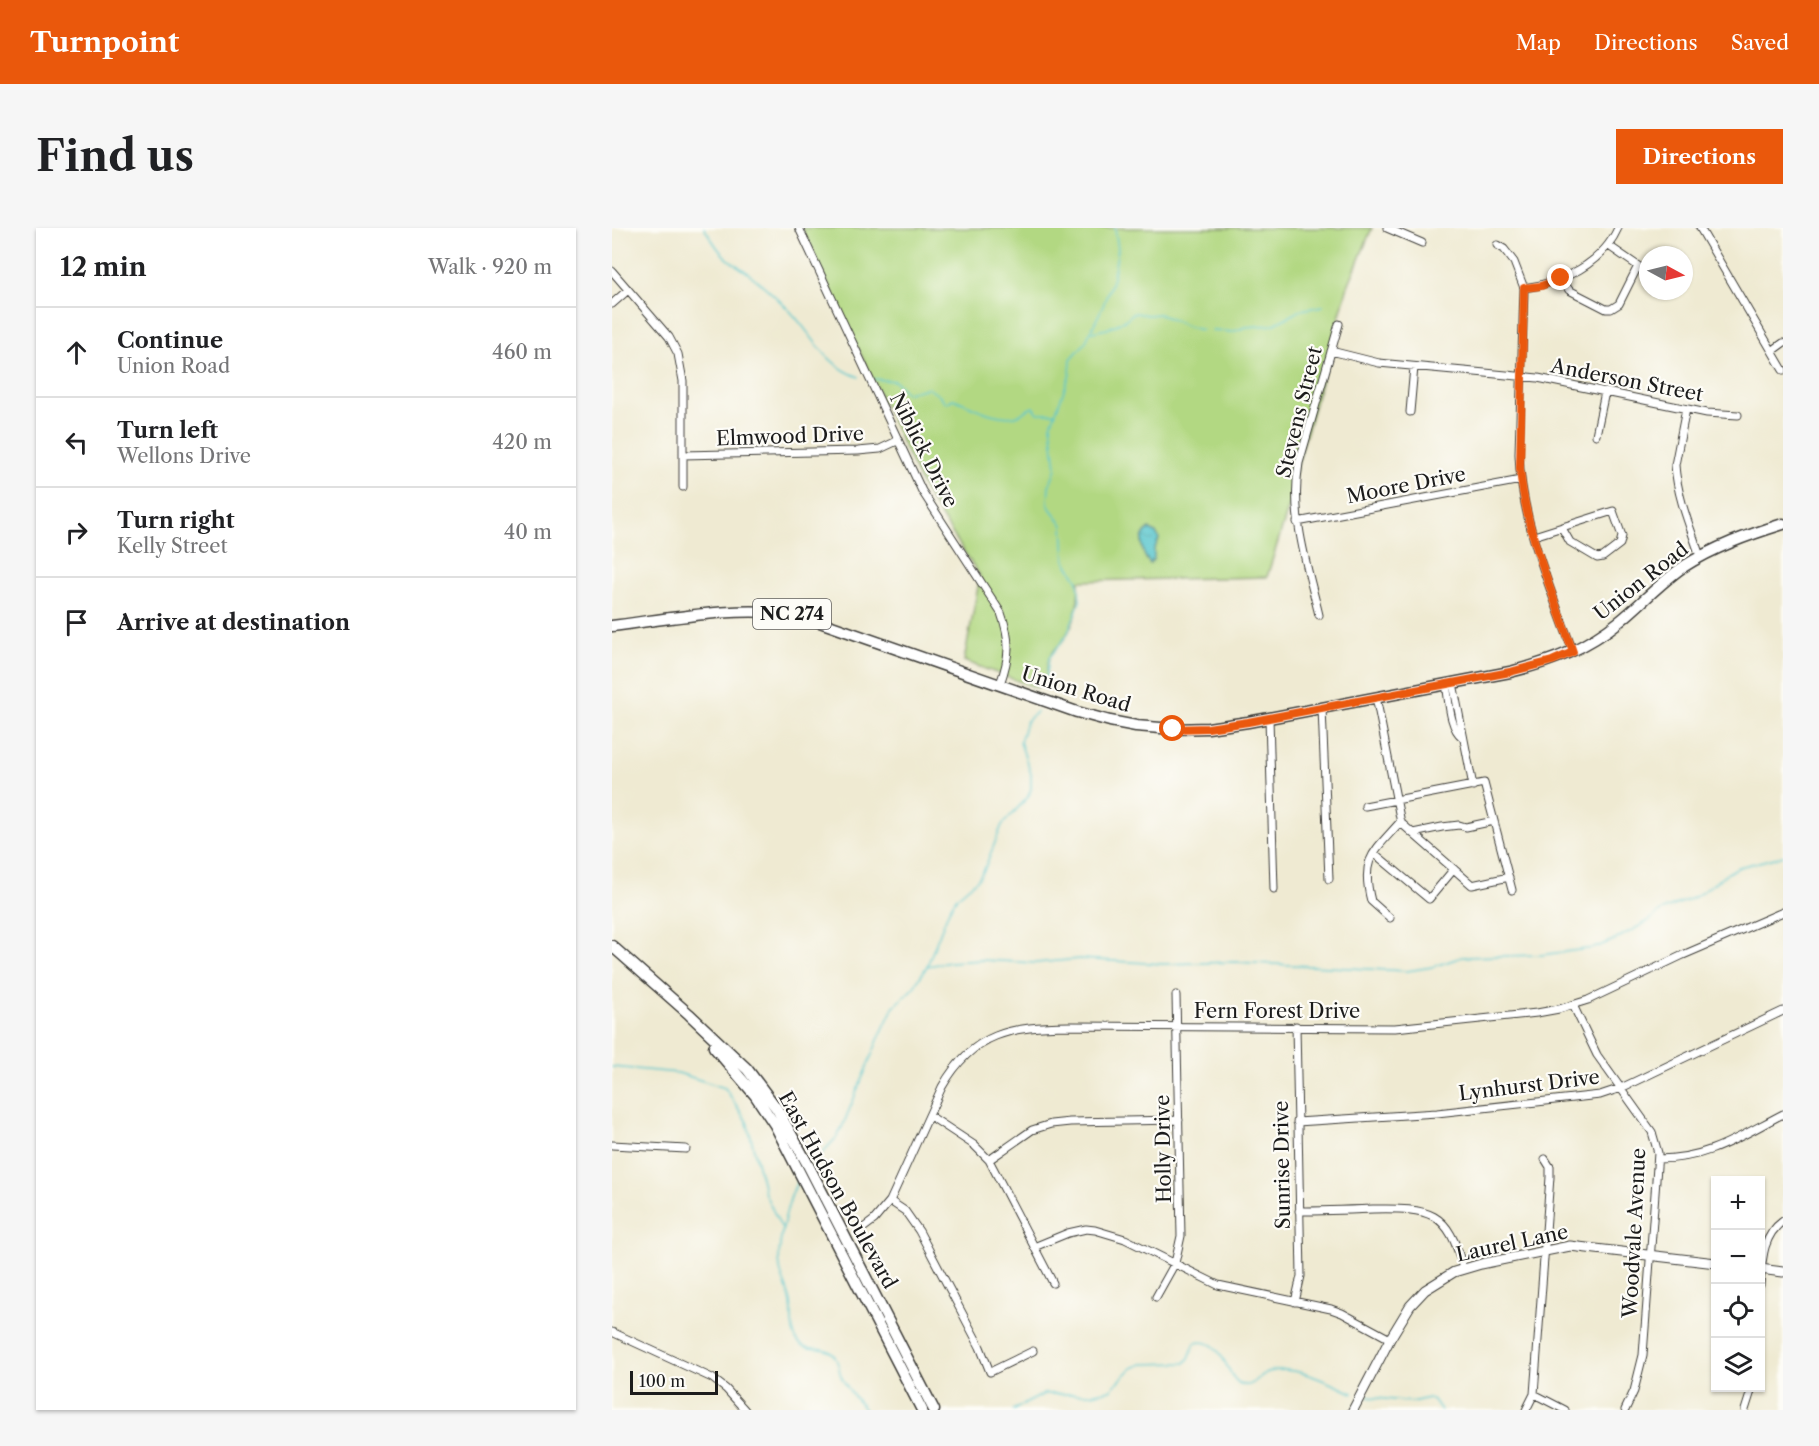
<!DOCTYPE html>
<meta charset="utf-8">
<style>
:root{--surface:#fff;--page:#f6f6f6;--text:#202124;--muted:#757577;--line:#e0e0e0;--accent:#ea580c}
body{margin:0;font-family:"Libre Caslon Text",serif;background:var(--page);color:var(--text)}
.controls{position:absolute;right:18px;bottom:18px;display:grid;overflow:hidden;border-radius:0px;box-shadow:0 2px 4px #0004}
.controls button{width:54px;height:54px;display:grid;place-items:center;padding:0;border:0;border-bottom:2px solid var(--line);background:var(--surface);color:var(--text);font:30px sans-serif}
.compass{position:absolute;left:1027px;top:18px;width:54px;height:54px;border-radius:50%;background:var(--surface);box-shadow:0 2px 4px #0004;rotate:97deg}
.scale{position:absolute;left:18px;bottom:15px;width:88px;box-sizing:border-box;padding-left:6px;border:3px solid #1c1c1c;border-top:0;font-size:16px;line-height:21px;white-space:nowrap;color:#1c1c1c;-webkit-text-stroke:4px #fdfcf7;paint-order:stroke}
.stop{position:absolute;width:18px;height:18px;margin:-14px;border:4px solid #ea580c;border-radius:50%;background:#fff}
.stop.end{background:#ea580c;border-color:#fff;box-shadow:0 2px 6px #0008}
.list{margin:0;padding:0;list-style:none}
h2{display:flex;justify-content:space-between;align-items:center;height:78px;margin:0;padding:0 24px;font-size:26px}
h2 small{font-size:20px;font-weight:400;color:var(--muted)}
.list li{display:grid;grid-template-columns:39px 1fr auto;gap:18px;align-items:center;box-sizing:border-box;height:90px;padding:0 24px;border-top:2px solid var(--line)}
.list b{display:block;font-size:22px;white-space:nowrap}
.list p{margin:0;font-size:20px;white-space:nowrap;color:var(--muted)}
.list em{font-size:20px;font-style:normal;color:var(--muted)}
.icon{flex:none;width:33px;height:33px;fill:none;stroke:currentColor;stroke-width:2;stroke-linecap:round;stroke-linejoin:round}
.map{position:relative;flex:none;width:1171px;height:1182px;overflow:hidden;border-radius:0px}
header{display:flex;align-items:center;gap:36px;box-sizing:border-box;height:84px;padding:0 30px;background:var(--accent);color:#fff}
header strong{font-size:28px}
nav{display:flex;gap:33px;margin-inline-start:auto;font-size:21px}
.intro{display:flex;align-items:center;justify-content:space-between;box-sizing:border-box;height:144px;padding:0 36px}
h1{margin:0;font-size:42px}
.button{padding:15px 27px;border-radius:0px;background:var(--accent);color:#fff;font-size:21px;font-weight:700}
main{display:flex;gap:36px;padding:0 36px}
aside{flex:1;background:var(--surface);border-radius:0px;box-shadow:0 2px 4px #0004}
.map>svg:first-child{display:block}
</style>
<header>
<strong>Turnpoint</strong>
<nav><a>Map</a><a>Directions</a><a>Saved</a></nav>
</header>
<div class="intro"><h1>Find us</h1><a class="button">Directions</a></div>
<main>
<aside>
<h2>12 min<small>Walk · 920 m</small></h2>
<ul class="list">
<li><svg class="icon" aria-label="ahead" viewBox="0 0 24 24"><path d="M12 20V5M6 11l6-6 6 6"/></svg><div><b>Continue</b><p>Union Road</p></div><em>460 m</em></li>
<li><svg class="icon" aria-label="left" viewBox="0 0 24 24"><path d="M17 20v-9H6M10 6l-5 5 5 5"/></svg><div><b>Turn left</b><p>Wellons Drive</p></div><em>420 m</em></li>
<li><svg class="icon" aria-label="right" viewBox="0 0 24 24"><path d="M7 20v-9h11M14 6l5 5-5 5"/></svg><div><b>Turn right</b><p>Kelly Street</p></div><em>40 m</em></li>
<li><svg class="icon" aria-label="arrive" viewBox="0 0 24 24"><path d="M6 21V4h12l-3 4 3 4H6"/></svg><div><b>Arrive at destination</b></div></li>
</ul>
</aside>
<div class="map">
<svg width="1171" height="1182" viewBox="0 0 1171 1182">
<defs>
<pattern id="water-ripples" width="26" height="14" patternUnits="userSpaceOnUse" patternTransform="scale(1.5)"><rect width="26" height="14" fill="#58c6cd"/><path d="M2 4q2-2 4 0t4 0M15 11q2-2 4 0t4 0" fill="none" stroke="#4caaaf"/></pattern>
</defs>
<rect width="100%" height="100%" fill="#fdfcf7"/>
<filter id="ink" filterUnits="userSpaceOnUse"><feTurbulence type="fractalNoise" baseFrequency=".0167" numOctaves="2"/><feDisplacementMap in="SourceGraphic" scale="12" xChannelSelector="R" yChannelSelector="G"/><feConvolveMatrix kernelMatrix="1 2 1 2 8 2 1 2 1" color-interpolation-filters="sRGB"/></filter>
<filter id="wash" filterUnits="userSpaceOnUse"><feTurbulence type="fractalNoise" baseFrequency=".008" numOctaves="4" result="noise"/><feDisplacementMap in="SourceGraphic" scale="24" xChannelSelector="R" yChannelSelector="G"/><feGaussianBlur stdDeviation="1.35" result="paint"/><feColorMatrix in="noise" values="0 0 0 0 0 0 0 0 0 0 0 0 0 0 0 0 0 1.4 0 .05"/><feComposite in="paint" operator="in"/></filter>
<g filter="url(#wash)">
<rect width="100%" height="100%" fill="#efead2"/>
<path fill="#b2d882" stroke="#677a4f" stroke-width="1.5" d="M190,0H760L736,58L683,246L681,265L655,349L467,353C467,372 465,391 454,408C450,416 440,422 437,431C432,447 440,446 425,460L352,433L368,348L312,262Z"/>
<path fill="url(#water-ripples)" stroke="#3a7174" stroke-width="1.5" d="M537,301L545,306L547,311L542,322V331L538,336C530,327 525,308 537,301Z"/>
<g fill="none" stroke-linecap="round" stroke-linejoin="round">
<path stroke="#58c6cd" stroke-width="1.5" d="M92,0C98,8 102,16 108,23C116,33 127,38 137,46C151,56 163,68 175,80C199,103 212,138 247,149
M600,102L620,104L634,99L661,97L689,82L711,78
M480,104L495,101L512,93L520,86L524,85L536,87L547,86L577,99L590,102
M262,151L283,153L294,165L316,160L329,169L334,175L341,171C361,178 382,192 404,188C411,186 415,181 421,179L425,185H443
M433,459L437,430L455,407L468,373L466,353L453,332L451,297L438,280L436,274L437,258L444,240L439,197L458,146L459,131L473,115L491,78L501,50L506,21L503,0
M315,738L338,734L370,732L424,735L468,731L552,736L623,734L795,743L820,739L850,729L929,727L982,720L1002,712L1035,694L1049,683L1083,669L1116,645L1127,639L1171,628
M0,839L66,845L113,860L135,894L153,966L170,1001
M200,936L225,909L231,897L266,812L281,780L302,759L315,738L337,682L345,669L366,651L372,642L390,597L416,569L419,561V546L408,514L414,494L425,483
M187,951C176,969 164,1020 168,1040C170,1053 177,1063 179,1075C181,1088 178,1100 184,1111C193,1126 211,1116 221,1126C227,1133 226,1140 229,1148C234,1160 245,1172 253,1182
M756,1169L800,1174L816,1170L822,1172L829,1182
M401,1182L432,1166H479L498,1162L520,1140L530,1136L573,1135L577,1130L583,1115C614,1108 613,1154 632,1157C642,1159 647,1147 656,1144C683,1136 716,1155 741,1165"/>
</g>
</g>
<g filter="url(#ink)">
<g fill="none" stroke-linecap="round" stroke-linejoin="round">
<g stroke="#3c3b37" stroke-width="9">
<path id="minor" d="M187,0L310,263L389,385C399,413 398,428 388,456
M775,0L810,15
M1088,0L1171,142
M885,17L892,21L902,34L912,60L907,226C909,294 939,361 961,424
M997,18L1032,42
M0,43L57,109L66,126L71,153V259
M949,50L957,62L994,81H999L1007,76L1026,38
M912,60C950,55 990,36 1006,0
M0,76L16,62
M719,123L767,135L926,150L1095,185L1126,187
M1160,123L1171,115
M1074,181L1063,237C1065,268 1078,299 1088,328
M798,184L802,139
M984,207L993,164
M71,227L246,223L268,221L285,213
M685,294L909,252
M922,308L1001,283L1010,308L1008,316L991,329L985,330L958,314L950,300
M707,387C695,337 678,287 687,235L727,96
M841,455L861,558
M834,456C837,471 837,499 850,509
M764,469L789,595L860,657L897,649
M710,480L717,651
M657,490L662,661
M753,578L872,555L900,662
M801,605L830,599L847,597L854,599L882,593
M762,625L817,671L842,641
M778,690L759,673C748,630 762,624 789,593
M961,777L985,827L1040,904L1046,925L1031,1127L1022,1163L1013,1182
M318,888L362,917L377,932L441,1055
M685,894L825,885L988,867L1009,860L1171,783
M0,917L74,921
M1046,931C1097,931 1128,908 1171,886
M377,932L420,902L439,896L458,894L567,892
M278,973L293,983L307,1003L368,1119L378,1144L421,1123
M687,983C712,983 737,982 761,981C817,980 837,982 851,1041
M246,1004L262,992L278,973L330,859C362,803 399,799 458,798L783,800L925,785L947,781L976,772L1071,727L1171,684
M422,1019L456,1005L474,1001L483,1002L513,1011L606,1057L719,1081L730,1085L778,1111
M1148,1057C1150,1033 1150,1008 1171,993
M544,1069L563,1035L569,1008L564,767
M683,1074L689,1048L684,798
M0,1104L100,1150L114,1161L133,1182
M922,1166L953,1182
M914,1182L922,1166L938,949V939L933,931
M1133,1182L1140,1160"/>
</g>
<g stroke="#3c3b37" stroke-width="11">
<path id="tertiary" d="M1148,1041L1171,1044
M741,1182L778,1111L798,1078L813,1062L842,1044L869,1036L958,1018L1104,1035"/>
</g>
<g stroke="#3c3b37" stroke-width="13">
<path id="secondary" d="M0,718L77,786L135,841L165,881L195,935L322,1182
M102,819L143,867L163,897L310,1182"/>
</g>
<g stroke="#3c3b37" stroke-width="13">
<path id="primary" d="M0,398C62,390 126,377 188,387L465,484L498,493L524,498L561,501L596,500L636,494L898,444C941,433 973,421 1008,393C1030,375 1048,355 1071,339C1102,319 1136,307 1171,296"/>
</g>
<use href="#minor" stroke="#fff" stroke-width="7"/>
<use href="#tertiary" stroke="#fff" stroke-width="9"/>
<use href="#secondary" stroke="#fff" stroke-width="10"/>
<use href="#primary" stroke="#fff" stroke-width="10"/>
</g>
</g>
<g fill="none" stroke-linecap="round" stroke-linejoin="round" filter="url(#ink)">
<path stroke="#ea580c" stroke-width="8" d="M561,501L596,500L636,494L898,444L940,433L961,424C941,366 913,302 908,240L912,60L929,58L949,50"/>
</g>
<g text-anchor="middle" stroke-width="4.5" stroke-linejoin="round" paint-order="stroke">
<rect fill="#fdfcf7" stroke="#605f5e" stroke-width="1.5" x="141" y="371" width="78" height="30" rx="4.5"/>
<g font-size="18" font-weight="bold" fill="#1c1c1c">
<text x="180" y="392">NC 274</text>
</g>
<g font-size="20" fill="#1c1c1c" stroke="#fdfcf7">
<text transform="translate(1015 152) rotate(11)" y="7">Anderson Street</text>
<text transform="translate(687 184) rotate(-76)" y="7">Stevens Street</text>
<text transform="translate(178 208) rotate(-2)" y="7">Elmwood Drive</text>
<text transform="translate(312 222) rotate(63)" y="7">Niblick Drive</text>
<text transform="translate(794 257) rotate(-11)" y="7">Moore Drive</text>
<text transform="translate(1029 353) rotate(-38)" y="7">Union Road</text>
<text transform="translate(464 461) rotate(17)" y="7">Union Road</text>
<text x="665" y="790">Fern Forest Drive</text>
<text transform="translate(917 857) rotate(-7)" y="7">Lynhurst Drive</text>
<text transform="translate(551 921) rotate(-91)" y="7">Holly Drive</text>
<text transform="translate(670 937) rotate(-91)" y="7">Sunrise Drive</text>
<text transform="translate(226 962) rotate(61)" y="7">East Hudson Boulevard</text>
<text transform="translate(1022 1005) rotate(-87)" y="7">Woodvale Avenue</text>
<text transform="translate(900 1015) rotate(-12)" y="7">Laurel Lane</text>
</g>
</g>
</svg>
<div class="controls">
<button>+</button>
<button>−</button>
<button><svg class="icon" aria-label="locate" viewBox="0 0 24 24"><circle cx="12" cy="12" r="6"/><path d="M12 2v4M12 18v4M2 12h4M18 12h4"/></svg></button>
<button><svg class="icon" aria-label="layers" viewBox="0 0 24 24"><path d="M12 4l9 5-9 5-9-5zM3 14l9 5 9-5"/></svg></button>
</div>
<svg class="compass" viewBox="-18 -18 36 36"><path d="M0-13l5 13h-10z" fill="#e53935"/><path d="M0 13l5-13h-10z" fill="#757577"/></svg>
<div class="scale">100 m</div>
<div class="stop" style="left:561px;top:501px"></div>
<div class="stop end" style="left:949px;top:50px"></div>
</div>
</main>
